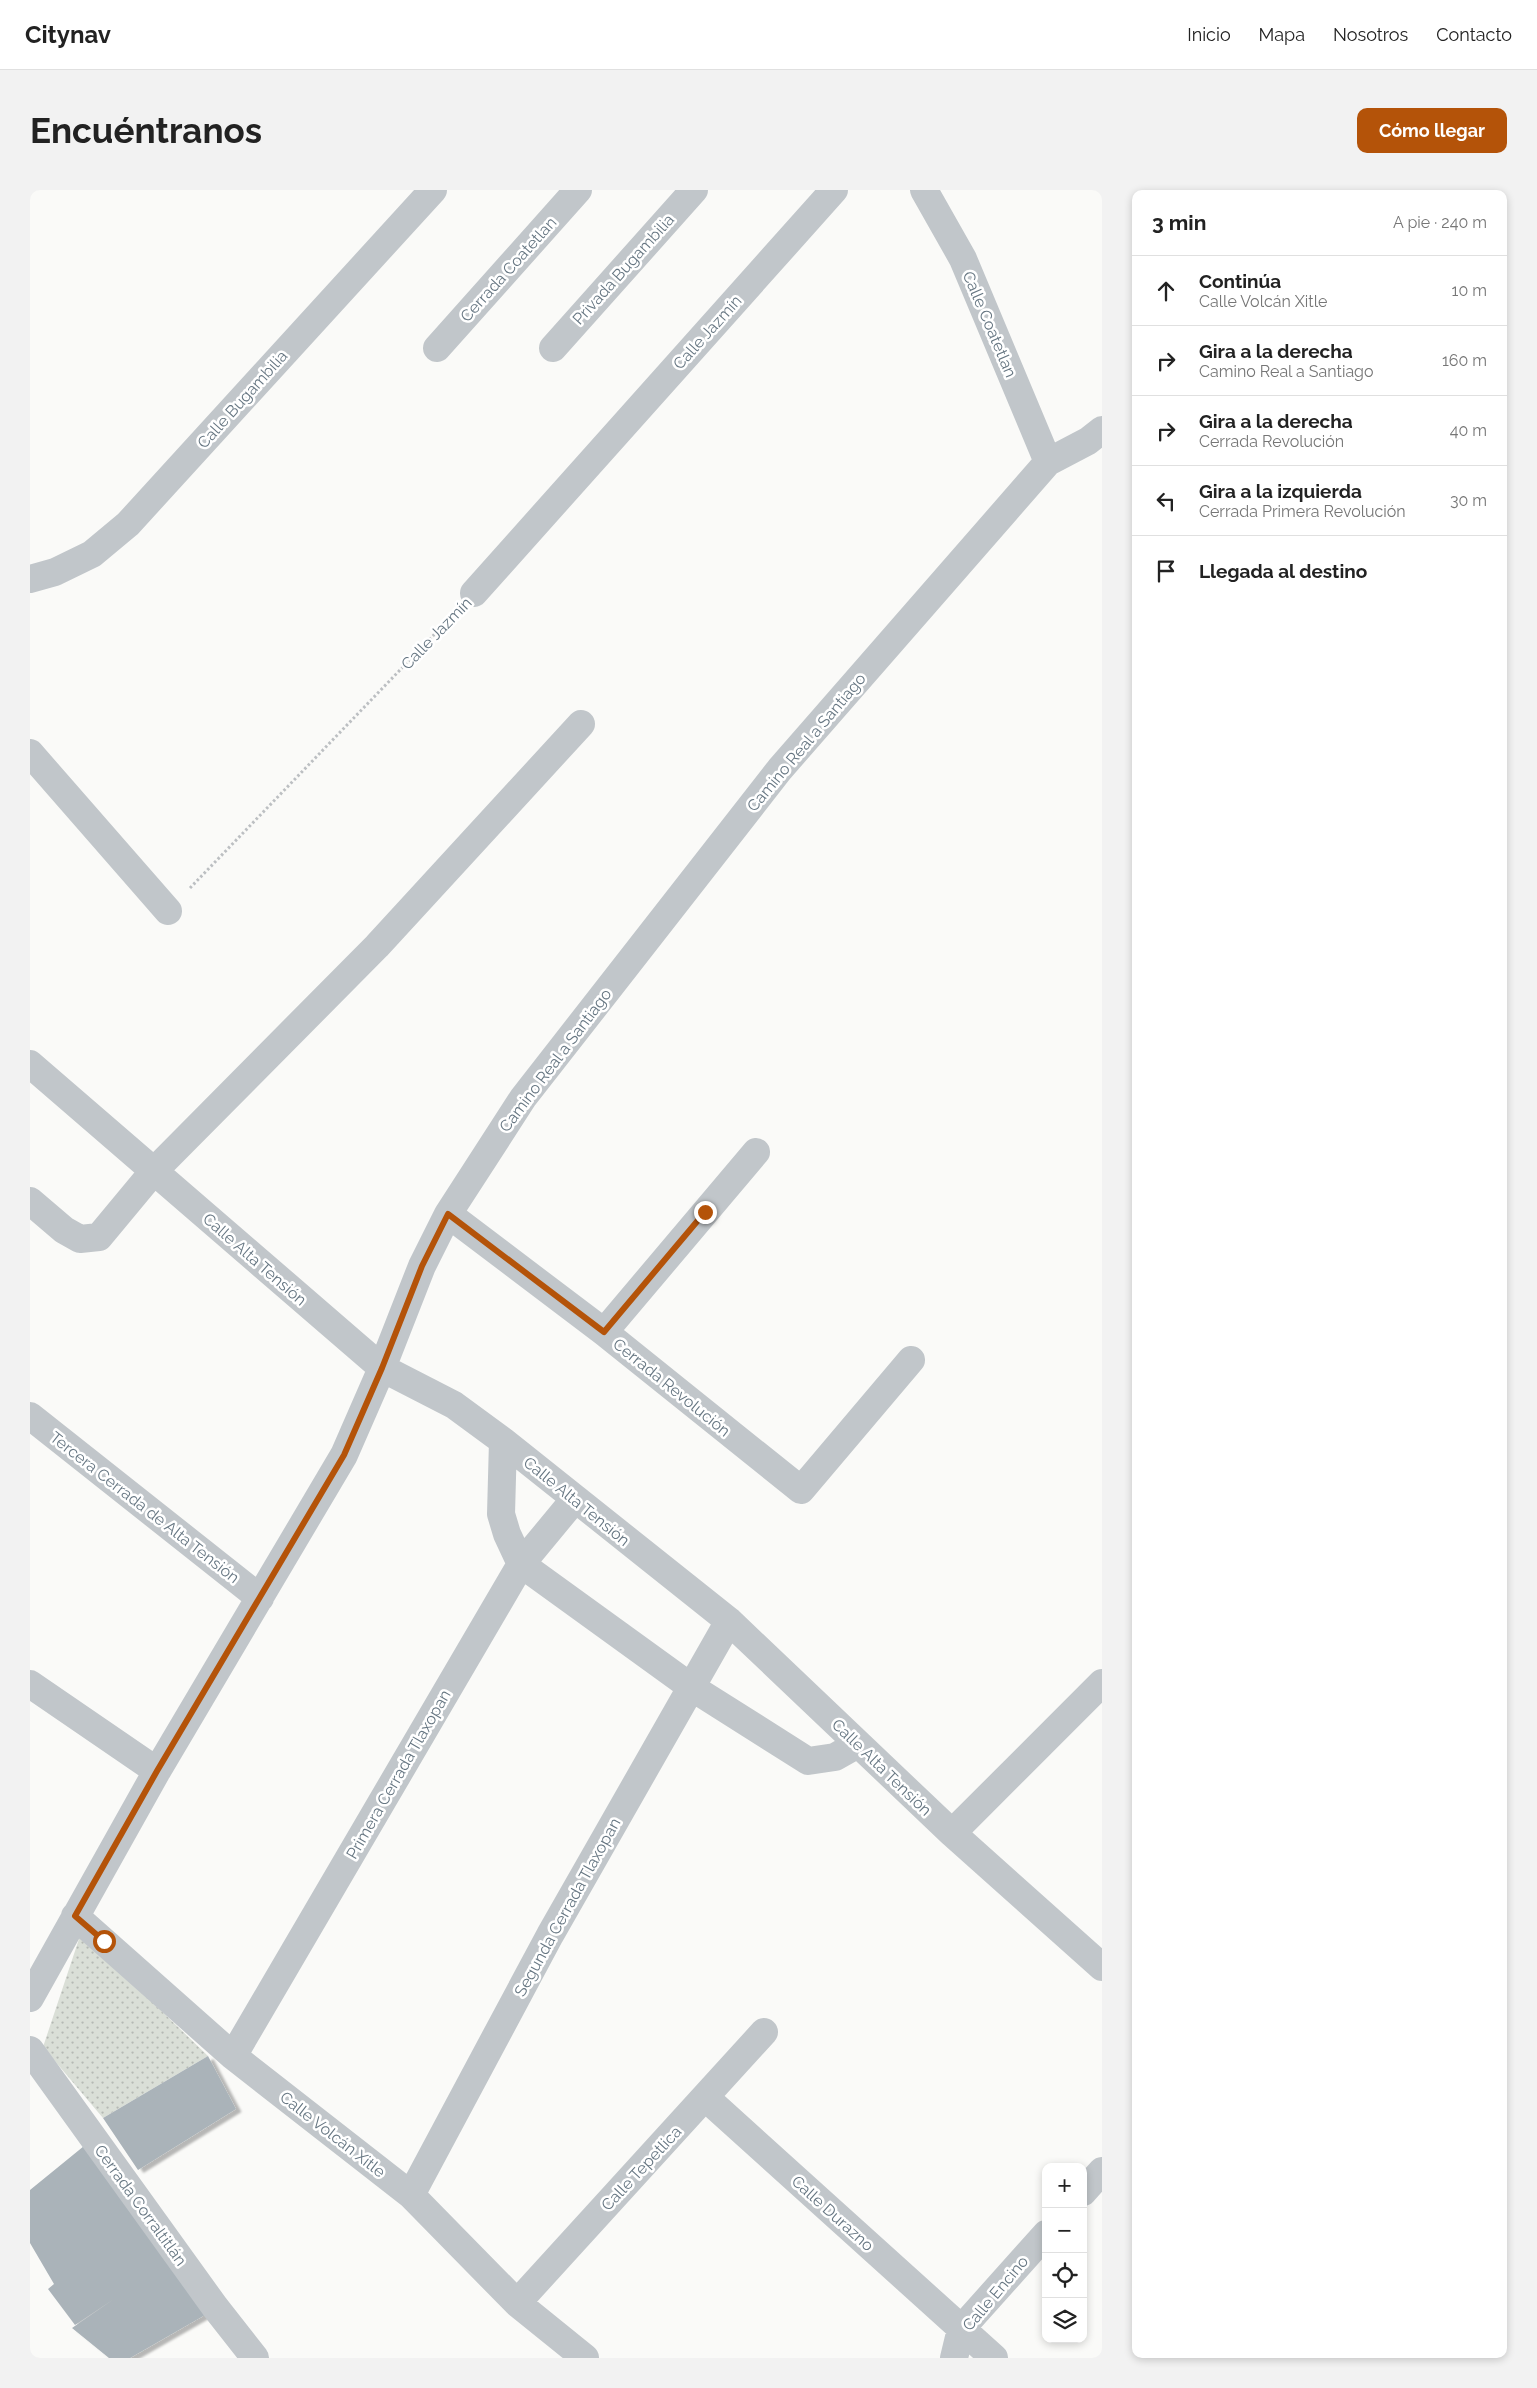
<!DOCTYPE html>
<html lang="es">
<meta charset="utf-8">
<style>
:root{--surface:#fff;--page:#f2f2f2;--text:#222;--muted:#767676;--line:#e0e0e0;--accent:#b45309}
body{margin:0;font-family:Raleway,sans-serif;background:var(--page);color:var(--text)}
.controls{position:absolute;right:15px;bottom:15px;display:grid;overflow:hidden;border-radius:10px;box-shadow:0 2px 8px #0003}
.controls button{width:45px;height:45px;display:grid;place-items:center;padding:0;border:0;border-bottom:1px solid var(--line);background:var(--surface);color:var(--text);font:25px sans-serif}
.stop{position:absolute;width:15px;height:15px;margin:-11px;border:4px solid #b45309;border-radius:50%;background:#fff}
.stop.end{background:#b45309;border-color:#fff;box-shadow:0 1px 5px #0008}
.list{margin:0;padding:0;list-style:none}
h2{display:flex;justify-content:space-between;align-items:center;height:65px;margin:0;padding:0 20px;font-size:21px}
h2 small{font-size:16px;font-weight:400;color:var(--muted)}
.list li{display:grid;grid-template-columns:32px 1fr auto;gap:15px;align-items:center;box-sizing:border-box;height:70px;padding:0 20px;border-top:1px solid var(--line)}
.list b{display:block;font-size:19px;white-space:nowrap}
.list p{margin:0;font-size:16px;white-space:nowrap;color:var(--muted)}
.list em{font-size:16px;font-style:normal;color:var(--muted)}
.icon{flex:none;width:28px;height:28px;fill:none;stroke:currentColor;stroke-width:2;stroke-linecap:round;stroke-linejoin:round}
.map{position:relative;flex:none;width:1072px;height:2168px;overflow:hidden;border-radius:10px}
header{display:flex;align-items:center;gap:30px;box-sizing:border-box;height:70px;padding:0 25px;background:var(--surface);border-bottom:1px solid var(--line)}
header strong{font-size:24px}
nav{display:flex;gap:28px;margin-inline-start:auto;font-size:18px}
.intro{display:flex;align-items:center;justify-content:space-between;box-sizing:border-box;height:120px;padding:0 30px}
h1{margin:0;font-size:35px}
.button{padding:12px 22px;border-radius:10px;background:var(--accent);color:#fff;font-size:18px;font-weight:700}
main{display:flex;gap:30px;padding:0 30px}
aside{flex:1;background:var(--surface);border-radius:10px;box-shadow:0 2px 8px #0003}
.map>svg:first-child{display:block}
</style>
<header>
<strong>Citynav</strong>
<nav><a>Inicio</a><a>Mapa</a><a>Nosotros</a><a>Contacto</a></nav>
</header>
<div class="intro"><h1>Encuéntranos</h1><a class="button">Cómo llegar</a></div>
<main>
<div class="map">
<svg width="1072" height="2168" viewBox="0 0 1072 2168">
<defs>
<pattern id="grass-dots" width="8" height="8" patternUnits="userSpaceOnUse" patternTransform="scale(1.25)"><rect width="8" height="8" fill="#dadfd7"/><path d="M2 2h.1M6 6h.1" fill="none" stroke="#b5b9b4" stroke-width="1.8" stroke-linecap="round"/></pattern>
<filter id="shadow"><feDropShadow dx="5.5" dy="3" stdDeviation="1" flood-color="#0004"/></filter>
</defs>
<rect width="100%" height="100%" fill="#fafaf8"/>
<path fill="url(#grass-dots)" d="M51,1743L178,1866L73,1928L13,1857Z"/>
<path fill="#aab3b9" filter="url(#shadow)" d="M178,1866L206,1919L108,1980L73,1928Z
M54,1956L175,2125L100,2168H79L42,2138L84,2109L45,2135L18,2099L24,2094L0,2053V2000Z"/>
<g fill="none" stroke-linecap="round" stroke-linejoin="round">
<path stroke="#bcbfc2" stroke-width="3" stroke-dasharray="2.5 2.5" stroke-linecap="butt" d="M160,698L423,425"/>
<path stroke="#c1c6ca" stroke-width="28" d="M894,0L933,69L1018,272
M407,158L548,0
M523,158L664,0
M0,389L25,382L62,364L98,334L403,0
M444,403L804,0
M0,563L138,721
M0,874L352,1178L424,1215L473,1251L699,1431L922,1643L1072,1777
M0,1011L34,1040L50,1049L69,1047L123,982L347,756L551,534
M418,1024L574,1142L771,1300L881,1170
M574,1142L726,962
M0,1226L230,1408
M473,1251L471,1324L477,1344L491,1374L661,1497L778,1571L805,1567L828,1554
M0,1494L127,1581
M922,1643L1072,1493
M45,1726L203,1866L381,2005L487,2113L555,2168
M0,1808L127,1581L314,1265L352,1178L392,1076L418,1024L493,908L750,579L1018,272L1058,251L1072,240
M0,1860L185,2117L225,2168
M203,1866L491,1374L544,1310
M676,1908L964,2168
M1053,2002L1072,1981
M381,2005L520,1745L699,1431
M487,2113L734,1842
M924,2168L931,2139L1016,2044"/>
</g>
<g fill="none" stroke-linecap="round" stroke-linejoin="round">
<path stroke="#b45309" stroke-width="6" d="M74,1751L45,1726L127,1581L314,1265L352,1178L392,1076L418,1024L574,1142L675,1022"/>
</g>
<g text-anchor="middle" stroke-width="5" stroke-linejoin="round" paint-order="stroke">
<g font-size="16" fill="#667682" stroke="#fff">
<text transform="translate(478 79) rotate(-48)" y="6">Cerrada Coatetlan</text>
<text transform="translate(593 79) rotate(-48)" y="6">Privada Bugambilia</text>
<text transform="translate(960 134) rotate(67)" y="6">Calle Coatetlan</text>
<text transform="translate(677 142) rotate(-48)" y="6">Calle Jazmín</text>
<text transform="translate(212 209) rotate(-48)" y="6">Calle Bugambilia</text>
<text transform="translate(406 443) rotate(-46)" y="6">Calle Jazmín</text>
<text transform="translate(776 552) rotate(-50)" y="6">Camino Real a Santiago</text>
<text transform="translate(525 870) rotate(-53)" y="6">Camino Real a Santiago</text>
<text transform="translate(225 1069) rotate(41)" y="6">Calle Alta Tensión</text>
<text transform="translate(642 1197) rotate(39)" y="6">Cerrada Revolución</text>
<text transform="translate(547 1311) rotate(39)" y="6">Calle Alta Tensión</text>
<text transform="translate(115 1317) rotate(38)" y="6">Tercera Cerrada de Alta Tensión</text>
<text transform="translate(852 1577) rotate(44)" y="6">Calle Alta Tensión</text>
<text transform="translate(368 1584) rotate(-60)" y="6">Primera Cerrada Tlaxopan</text>
<text transform="translate(537 1717) rotate(-61)" y="6">Segunda Cerrada Tlaxopan</text>
<text transform="translate(303 1944) rotate(38)" y="6">Calle Volcán Xitle</text>
<text transform="translate(611 1978) rotate(-47)" y="6">Calle Tepetlica</text>
<text transform="translate(111 2015) rotate(54)" y="6">Cerrada Corraltitlán</text>
<text transform="translate(803 2023) rotate(42)" y="6">Calle Durazno</text>
<text transform="translate(965 2103) rotate(-50)" y="6">Calle Encino</text>
</g>
</g>
</svg>
<div class="controls">
<button>+</button>
<button>−</button>
<button><svg class="icon" aria-label="locate" viewBox="0 0 24 24"><circle cx="12" cy="12" r="6"/><path d="M12 2v4M12 18v4M2 12h4M18 12h4"/></svg></button>
<button><svg class="icon" aria-label="layers" viewBox="0 0 24 24"><path d="M12 4l9 5-9 5-9-5zM3 14l9 5 9-5"/></svg></button>
</div>
<div class="stop" style="left:74px;top:1751px"></div>
<div class="stop end" style="left:675px;top:1022px"></div>
</div>
<aside>
<h2>3 min<small>A pie · 240 m</small></h2>
<ul class="list">
<li><svg class="icon" aria-label="ahead" viewBox="0 0 24 24"><path d="M12 20V5M6 11l6-6 6 6"/></svg><div><b>Continúa</b><p>Calle Volcán Xitle</p></div><em>10 m</em></li>
<li><svg class="icon" aria-label="right" viewBox="0 0 24 24"><path d="M7 20v-9h11M14 6l5 5-5 5"/></svg><div><b>Gira a la derecha</b><p>Camino Real a Santiago</p></div><em>160 m</em></li>
<li><svg class="icon" aria-label="right" viewBox="0 0 24 24"><path d="M7 20v-9h11M14 6l5 5-5 5"/></svg><div><b>Gira a la derecha</b><p>Cerrada Revolución</p></div><em>40 m</em></li>
<li><svg class="icon" aria-label="left" viewBox="0 0 24 24"><path d="M17 20v-9H6M10 6l-5 5 5 5"/></svg><div><b>Gira a la izquierda</b><p>Cerrada Primera Revolución</p></div><em>30 m</em></li>
<li><svg class="icon" aria-label="arrive" viewBox="0 0 24 24"><path d="M6 21V4h12l-3 4 3 4H6"/></svg><div><b>Llegada al destino</b></div></li>
</ul>
</aside>
</main>
